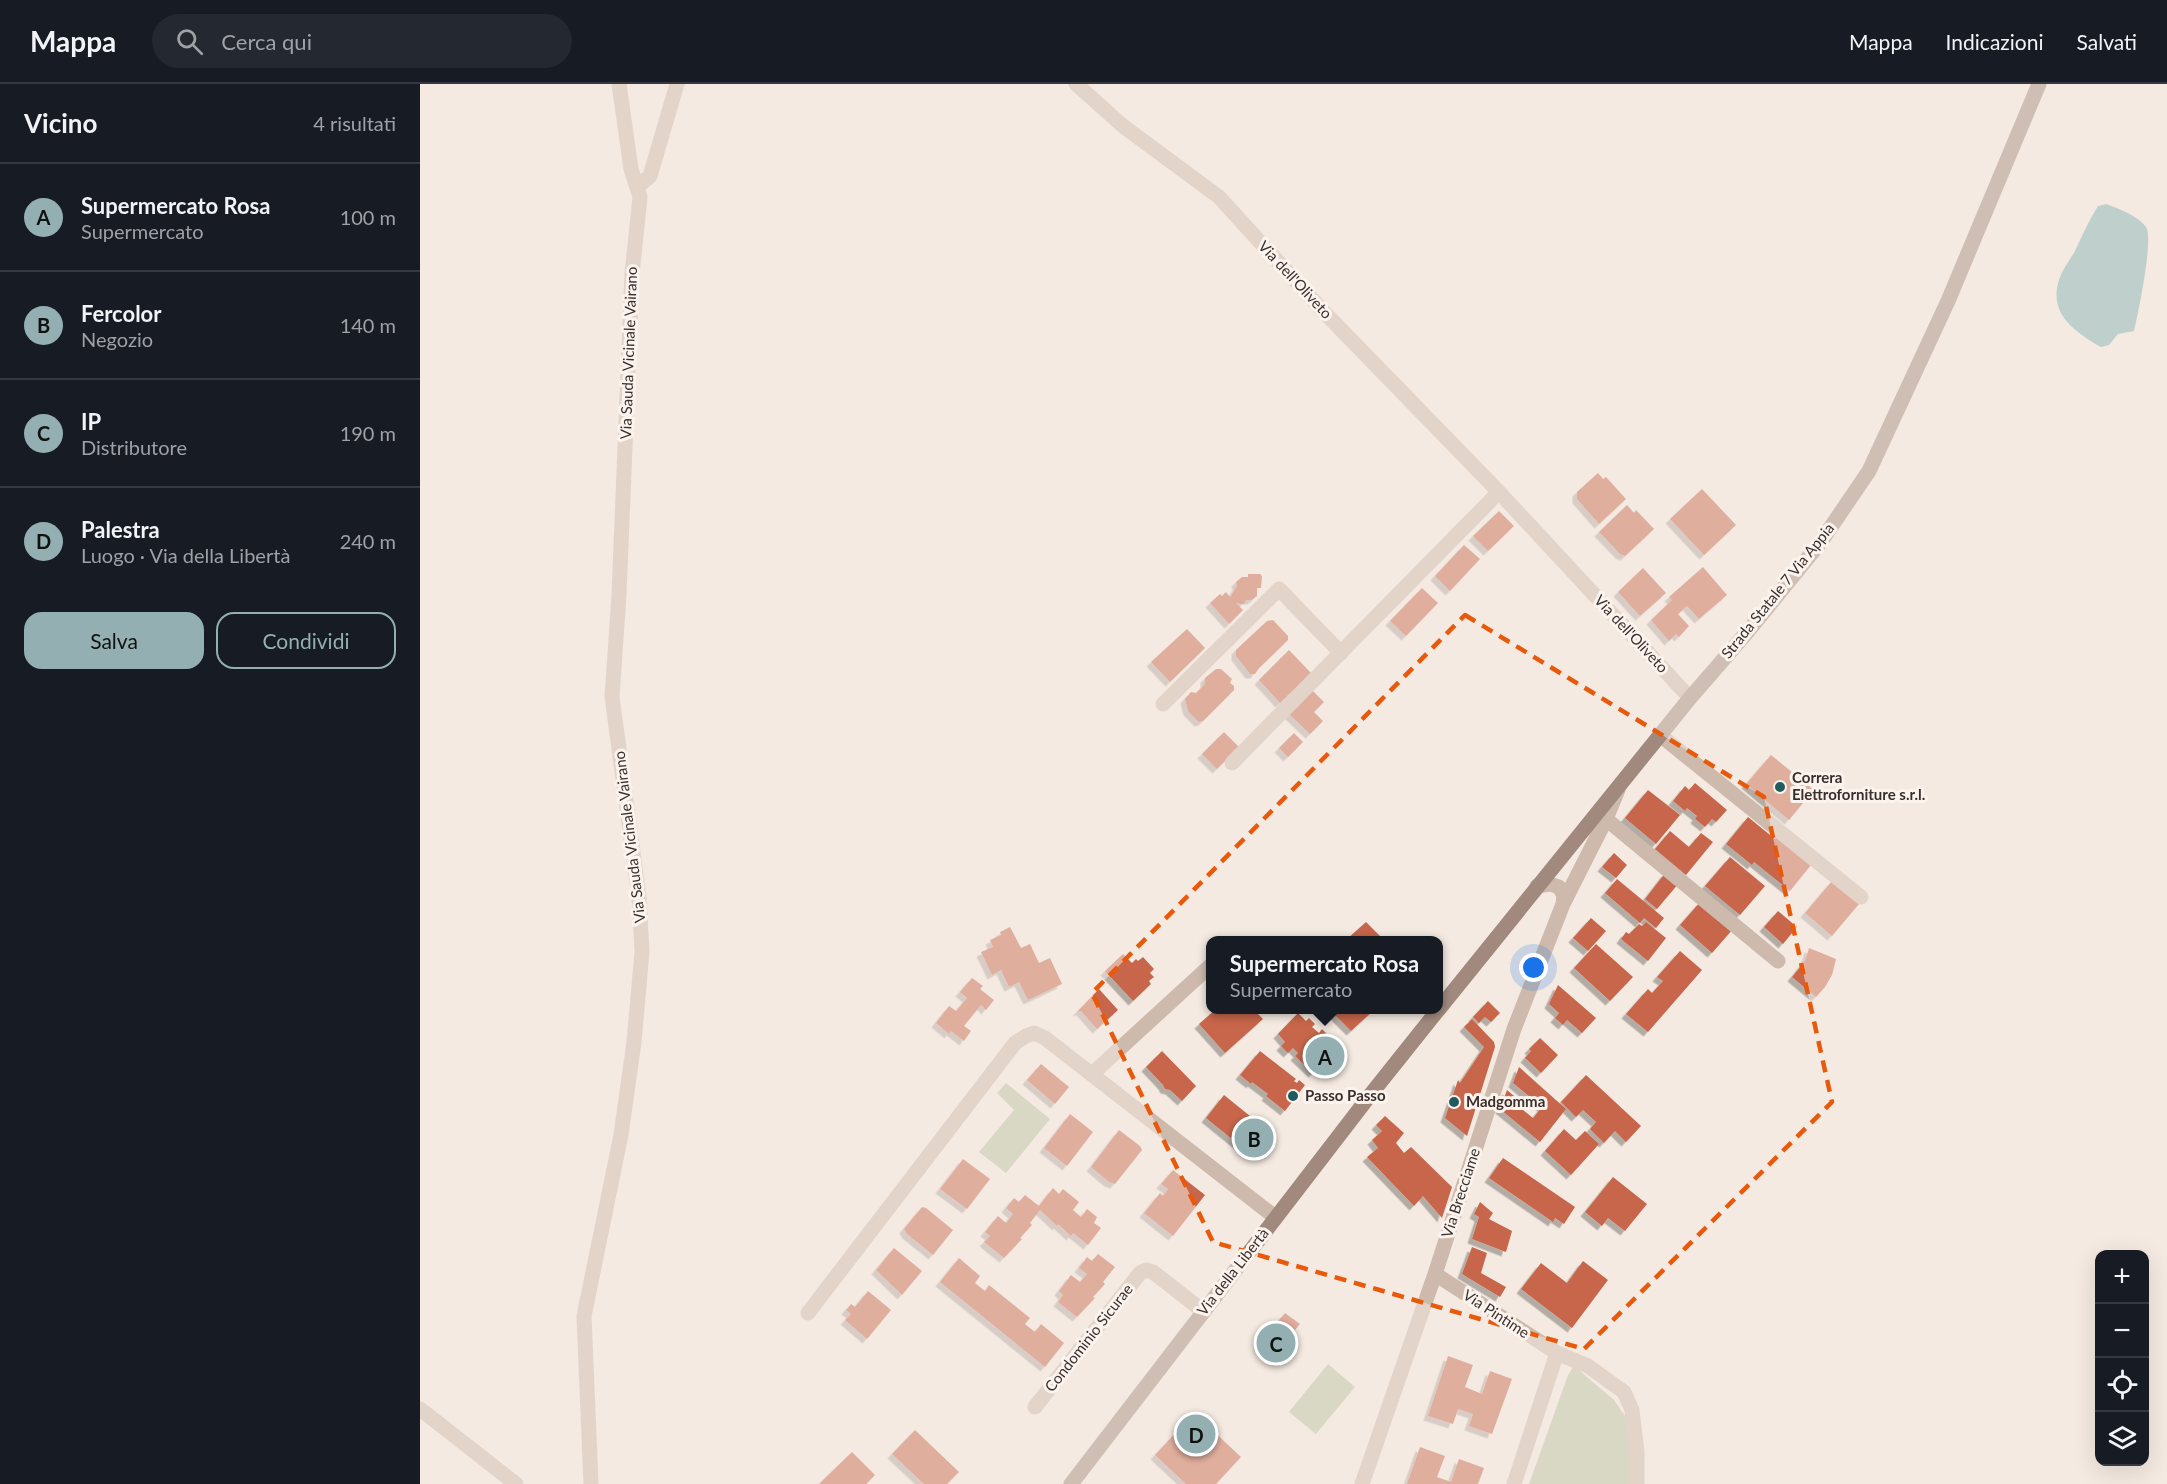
<!DOCTYPE html>
<html lang="it">
<meta charset="utf-8">
<style>
:root{--surface:#171b24;--page:#242831;--text:#f1f3f6;--muted:#9ea1a6;--line:#363941;--accent:#93afb1}
body{margin:0;font-family:Lato,sans-serif;background:var(--page);color:var(--text)}
.controls{position:absolute;right:18px;bottom:18px;display:grid;overflow:hidden;border-radius:12px;box-shadow:0 6px 24px #0002}
.controls button{width:54px;height:54px;display:grid;place-items:center;padding:0;border:0;border-bottom:2px solid var(--line);background:var(--surface);color:var(--text);font:30px sans-serif}
.you{position:absolute;left:1114px;top:884px;width:21px;height:21px;margin:-15px;border:4px solid #fff;border-radius:50%;background:#1a73e8;box-shadow:0 0 0 9px #1a73e833}
.badge{display:grid;place-items:center;width:39px;height:39px;border-radius:50%;background:var(--accent);color:#111;font-size:20px;font-weight:700}
.pin{position:absolute;translate:-50% -50%;border:3px solid #fff;box-shadow:0 2px 6px #0006}
.popup{position:absolute;left:786px;top:852px;width:237px;height:78px;box-sizing:border-box;display:grid;place-content:center;border-radius:12px;background:var(--surface);filter:drop-shadow(0 2px 4px #0005);font-size:20px;white-space:nowrap;color:var(--muted)}
.popup b{font-size:22px;color:var(--text)}
.popup::after{content:'';position:absolute;left:50%;top:100%;margin-left:-12px;border:12px solid transparent;border-top-color:var(--surface)}
.list{margin:0;padding:0;list-style:none}
h2{display:flex;justify-content:space-between;align-items:center;height:78px;margin:0;padding:0 24px;font-size:26px}
h2 small{font-size:20px;font-weight:400;color:var(--muted)}
.list li{display:grid;grid-template-columns:39px 1fr auto;gap:18px;align-items:center;box-sizing:border-box;height:108px;padding:0 24px;border-top:2px solid var(--line)}
.list b{display:block;font-size:22px;white-space:nowrap}
.list p{margin:0;font-size:20px;white-space:nowrap;color:var(--muted)}
.list em{font-size:20px;font-style:normal;color:var(--muted)}
.actions{display:flex;gap:12px;padding:18px 24px}
.actions a{flex:1;padding:14px 0;border:2px solid var(--accent);border-radius:18px;text-align:center;font-size:21px;color:var(--accent)}
.actions .main{background:var(--accent);color:#111}
.icon{flex:none;width:33px;height:33px;fill:none;stroke:currentColor;stroke-width:2;stroke-linecap:round;stroke-linejoin:round}
.map{position:relative;flex:none;width:1747px;height:1400px;overflow:hidden}
header{display:flex;align-items:center;gap:36px;box-sizing:border-box;height:84px;padding:0 30px;background:var(--surface);border-bottom:2px solid var(--line)}
header strong{font-size:28px}
nav{display:flex;gap:33px;margin-inline-start:auto;font-size:21px}
.search{width:420px;height:54px;background:var(--page);display:flex;align-items:center;gap:15px;box-sizing:border-box;padding:0 21px;border-radius:33px;color:var(--muted);font-size:22px}
main{display:flex}
aside{flex:1;background:var(--surface)}
.map>svg:first-child{display:block}
</style>
<header>
<strong>Mappa</strong>
<div class="search"><svg class="icon" aria-label="search" viewBox="0 0 24 24"><circle cx="10" cy="10" r="6"/><path d="M15 15l6 6"/></svg>Cerca qui</div>
<nav><a>Mappa</a><a>Indicazioni</a><a>Salvati</a></nav>
</header>
<main>
<aside>
<h2>Vicino<small>4 risultati</small></h2>
<ul class="list">
<li><span class="badge">A</span><div><b>Supermercato Rosa</b><p>Supermercato</p></div><em>100 m</em></li>
<li><span class="badge">B</span><div><b>Fercolor</b><p>Negozio</p></div><em>140 m</em></li>
<li><span class="badge">C</span><div><b>IP</b><p>Distributore</p></div><em>190 m</em></li>
<li><span class="badge">D</span><div><b>Palestra</b><p>Luogo · Via della Libertà</p></div><em>240 m</em></li>
</ul>
<div class="actions"><a class="main">Salva</a><a>Condividi</a></div>
</aside>
<div class="map">
<svg width="1747" height="1400" viewBox="0 0 1747 1400">
<defs>
<filter id="shadow"><feDropShadow dx="-4.5" dy="4.5" stdDeviation="0" flood-color="#0004"/></filter>
</defs>
<rect width="100%" height="100%" fill="#f4eae1"/>
<path fill="#b9c4a0" d="M586,999L630,1035L586,1089L559,1068L594,1026L577,1009Z
M908,1280L935,1303L896,1350L869,1328Z
M1154,1282L1194,1316L1209,1338L1211,1400H1109L1148,1291Z"/>
<path fill="#7fb1b1" d="M1686,120C1698,124 1718,132 1726,143C1734,154 1718,230 1714,247L1698,250L1689,261L1681,263C1655,248 1628,230 1639,196C1642,186 1650,176 1655,167C1662,152 1669,136 1678,122Z"/>
<path fill="#c7664c" filter="url(#shadow)" d="M1178,389L1183,395L1186,393L1206,415L1179,440L1157,415V408Z
M1282,405L1316,441L1284,471L1250,435Z
M1207,421L1214,429L1216,426L1234,445L1205,472L1200,470L1179,448Z
M1079,427L1094,442L1068,467L1053,452Z
M1044,461L1060,475L1030,507L1015,492Z
M1283,483L1307,511L1279,535L1267,522L1258,530L1269,542L1259,553L1256,550L1249,557L1231,536L1252,516L1249,513Z
M1223,484L1246,509L1220,532L1198,508Z
M828,490H840L842,492L841,504H837V512L832,516H826L824,520H821L816,519L823,526L809,540L790,519L800,510L802,512L806,508L810,513L817,502L816,498L822,493H828Z
M1002,504L1018,519L986,552L970,537Z
M853,536L868,552V556L839,584L835,590H830L816,572V566L847,537Z
M767,545L785,564L750,598L731,578Z
M869,566L891,589L860,619L839,596Z
M796,585H801L812,595L810,599L814,602V606L783,637L779,638L768,627L765,615L771,608L776,609L785,600V594Z
M892,606L904,618L894,628L903,637L890,650L869,630Z
M804,648L819,663L797,685L782,670Z
M874,649L883,658L868,673L859,664Z
M1351,671L1394,706L1369,736L1326,700Z
M1275,699L1307,726L1296,738L1292,735L1285,743L1275,735L1277,732L1267,724L1265,727L1253,717L1265,702L1269,706Z
M1228,706L1260,731L1236,760L1205,734Z
M1328,733L1355,755L1359,750L1391,781L1370,807L1334,778L1332,781L1306,760Z
M1250,747L1269,763L1281,749L1293,758L1266,791L1235,765Z
M1194,769L1207,781L1196,794L1182,783Z
M1310,773L1345,802L1320,831L1285,802Z
M1246,788L1259,799L1237,825L1225,815Z
M1197,795L1244,834L1236,844L1224,834L1220,839L1185,809Z
M1412,797L1439,820L1412,852L1385,829Z
M1281,817L1313,845L1292,869L1260,841Z
M1358,827L1377,843L1363,860L1344,843Z
M1171,834L1186,847L1168,867L1153,854Z
M946,838L964,856H926Z
M1226,838L1246,854L1228,877L1201,855L1206,848L1209,850L1219,840L1222,842Z
M590,843L601,864L610,860L619,879L630,874L642,900L608,916L599,898L589,903L581,886L572,891L561,868L573,863L570,856L581,851L580,848Z
M1176,860L1213,893L1190,917L1154,884Z
M1389,864L1416,875L1412,891L1405,903L1396,913L1372,893L1385,877Z
M1260,867L1282,886L1228,948L1206,930L1228,905L1232,909L1243,897L1237,893Z
M703,870L712,879L716,875L718,877L723,873L734,885L730,889L734,893L729,897L731,900L713,917L685,887Z
M552,894L563,902L560,905L574,916L566,926L561,921L544,942L551,947L544,957L531,947L529,950L516,939L529,922L536,927L547,914L540,908Z
M1138,901L1176,934L1162,949L1147,936L1143,941L1135,934L1139,929L1129,920Z
M679,905L698,926L677,945L661,927L657,928Z
M1068,917L1080,929L1071,938L1065,933L1059,939L1053,933Z
M795,926H834L843,935L805,969L779,940Z
M910,926H954L931,947Z
M878,929L886,937L889,934L895,940L892,943L899,949L902,945L919,962L893,989L875,972L878,969L873,964L868,969L861,962L865,958L858,950Z
M1052,935L1074,958L1075,963L1047,1052L1025,1034L1038,996L1040,999L1064,963L1044,943Z
M1120,954L1138,971L1121,989L1105,974L1111,967L1109,965Z
M742,967L776,1002L762,1017L750,1006L745,1005L743,1001L726,983Z
M840,967L876,995L874,997L877,999L879,996L885,1001L865,1027L846,1012L848,1010L832,998L831,1000L820,991Z
M621,980L649,1003L635,1020L607,996Z
M1099,983L1146,1025L1120,1058L1080,1025L1087,1006L1100,1017L1097,1021L1113,1034L1122,1023L1093,999Z
M1166,991L1221,1042L1206,1058L1195,1047L1184,1059L1170,1045L1176,1038L1163,1026L1156,1033L1141,1018Z
M804,1011L846,1045L828,1068L786,1034Z
M650,1030L673,1048L647,1082L624,1064Z
M965,1032L984,1049L976,1059L984,1069L991,1063L1032,1103L1022,1134L1003,1112L994,1122L947,1073L958,1064L952,1056L962,1047L956,1041Z
M1144,1045L1156,1056L1165,1047L1179,1060L1151,1091L1125,1067Z
M699,1046L720,1062L722,1066L695,1100L689,1098L671,1083Z
M1083,1074L1155,1123L1144,1140L1135,1134L1133,1138L1069,1094Z
M543,1075L570,1095L547,1125L520,1105Z
M753,1086L785,1111L753,1152L724,1129L740,1109L743,1112L748,1105L741,1100Z
M1193,1093L1227,1120L1205,1147L1188,1134L1182,1142L1165,1128Z
M633,1104L639,1110L643,1105L659,1118L653,1126L661,1133L667,1125L677,1133L674,1139L681,1144L668,1161L653,1149L651,1152L638,1140L637,1142L620,1126L610,1139L612,1141L600,1154L602,1155L584,1174L564,1158L570,1152L565,1148L578,1132L586,1139L593,1130L586,1124L594,1114L599,1118L605,1111L619,1122Z
M1060,1118L1073,1129L1069,1135L1092,1147L1086,1168L1052,1155L1059,1133L1054,1130Z
M502,1123L506,1124L533,1146L513,1171L487,1150L484,1145Z
M1052,1163L1067,1169L1061,1189L1086,1203L1080,1213L1042,1190Z
M474,1164L502,1187L482,1211L456,1186Z
M678,1170L695,1183L683,1198L685,1200L673,1213L675,1214L657,1233L638,1218L643,1211L639,1207L651,1191L660,1198L667,1190L659,1184L667,1173L672,1177Z
M539,1174L560,1192L555,1199L565,1207L569,1201L610,1234L605,1240L615,1248L621,1240L644,1259L625,1283L520,1198Z
M1163,1177L1188,1196L1152,1244L1101,1205L1121,1179L1147,1199Z
M448,1207L471,1226L447,1255L425,1236L431,1230L426,1226L431,1220L435,1223Z
M865,1229L880,1240L852,1274L838,1262Z
M1028,1272L1053,1281L1045,1303L1062,1310L1070,1287L1092,1295L1072,1350L1049,1342L1053,1330L1038,1325L1033,1340L1008,1332Z
M774,1329L821,1373L796,1400H766L735,1371Z
M495,1346L539,1388L527,1400H504L472,1370Z
M1000,1363L1025,1372L1017,1393L1031,1398L1039,1375L1064,1384L1058,1400H987Z
M432,1368L455,1391L446,1400H399Z"/>
<g fill="none" stroke-linecap="round" stroke-linejoin="round">
<path stroke="#cdbaac" stroke-width="15" d="M656,0L703,42L799,113L903,227L1079,408L1270,614
M217,103L230,92L257,0
M743,620L859,505L921,569
M1240,651L1441,813
M812,679L1079,408
M1186,735L1358,877
M1117,802L1130,800L1139,803L1144,811L1143,820
M672,990L791,881
M1015,1190L1137,1269L1094,1400
M388,1229L595,959L606,952L614,949L625,954L855,1133
M1137,1269L1168,1282L1204,1308L1212,1326L1217,1368V1400
M615,1323L720,1189L726,1186L733,1188L783,1227
M0,1325L96,1400
M171,1400L164,1232L201,1051L214,958L222,868L219,813L192,613L199,511L212,190L220,113L211,85L199,0
M942,1400L1015,1190L1094,945L1143,820L1186,735L1198,706"/>
<path stroke="#a1897d" stroke-width="15" d="M1019,925L1270,614L1329,546L1400,459L1449,387L1528,217L1619,0
M651,1400L951,1010L1018,926"/>
</g>
<path d="M0 0H1747V1400H0ZM1045,531L1344,713L1412,1018L1164,1265L793,1158L672,909Z" fill="#f4eae1" fill-opacity=".55" fill-rule="evenodd"/>
<path fill="none" stroke="#e8590c" stroke-width="4.5" stroke-dasharray="12 8" stroke-linejoin="round" d="M1045,531L1344,713L1412,1018L1164,1265L793,1158L672,909Z"/>
<g fill="#205b5d" stroke="#fbf4ee" stroke-width="2">
<circle cx="1360" cy="703" r="6"/>
<circle cx="873" cy="1012" r="6"/>
<circle cx="1034" cy="1018" r="6"/>
</g>
<g text-anchor="middle" stroke-width="6" stroke-linejoin="round" paint-order="stroke">
<g font-size="15" fill="#3b2f2b" stroke="#fbf4ee">
<text transform="translate(875 196) rotate(47)" y="5">Via dell'Oliveto</text>
<text transform="translate(209 269) rotate(-88)" y="5">Via Sauda Vicinale Vairano</text>
<text transform="translate(1358 507) rotate(-51)" y="5">Strada Statale 7 Via Appia</text>
<text transform="translate(1211 550) rotate(47)" y="5">Via dell'Oliveto</text>
<text transform="translate(210 753) rotate(-97)" y="5">Via Sauda Vicinale Vairano</text>
<text transform="translate(1041 1109) rotate(-72)" y="5">Via Brecciame</text>
<text transform="translate(813 1188) rotate(-52)" y="5">Via della Libertà</text>
<text transform="translate(1076 1230) rotate(33)" y="5">Via Pintime</text>
<text transform="translate(669 1254) rotate(-52)" y="5">Condominio Sicurae</text>
</g>
<g font-size="15" font-weight="bold" fill="#3b2f2b" stroke="#fbf4ee" text-anchor="start">
<text x="1372" y="699">Correra<tspan x="1372" dy="17">Elettroforniture s.r.l.</tspan></text>
<text x="885" y="1017">Passo Passo</text>
<text x="1046" y="1023">Madgomma</text>
</g>
</g>
</svg>
<div class="controls">
<button>+</button>
<button>−</button>
<button><svg class="icon" aria-label="locate" viewBox="0 0 24 24"><circle cx="12" cy="12" r="6"/><path d="M12 2v4M12 18v4M2 12h4M18 12h4"/></svg></button>
<button><svg class="icon" aria-label="layers" viewBox="0 0 24 24"><path d="M12 4l9 5-9 5-9-5zM3 14l9 5 9-5"/></svg></button>
</div>
<div class="you"></div>
<div class="pin badge" style="left:905px;top:972px">A</div>
<div class="popup"><b>Supermercato Rosa</b>Supermercato</div>
<div class="pin badge" style="left:834px;top:1054px">B</div>
<div class="pin badge" style="left:856px;top:1259px">C</div>
<div class="pin badge" style="left:776px;top:1350px">D</div>
</div>
</main>
